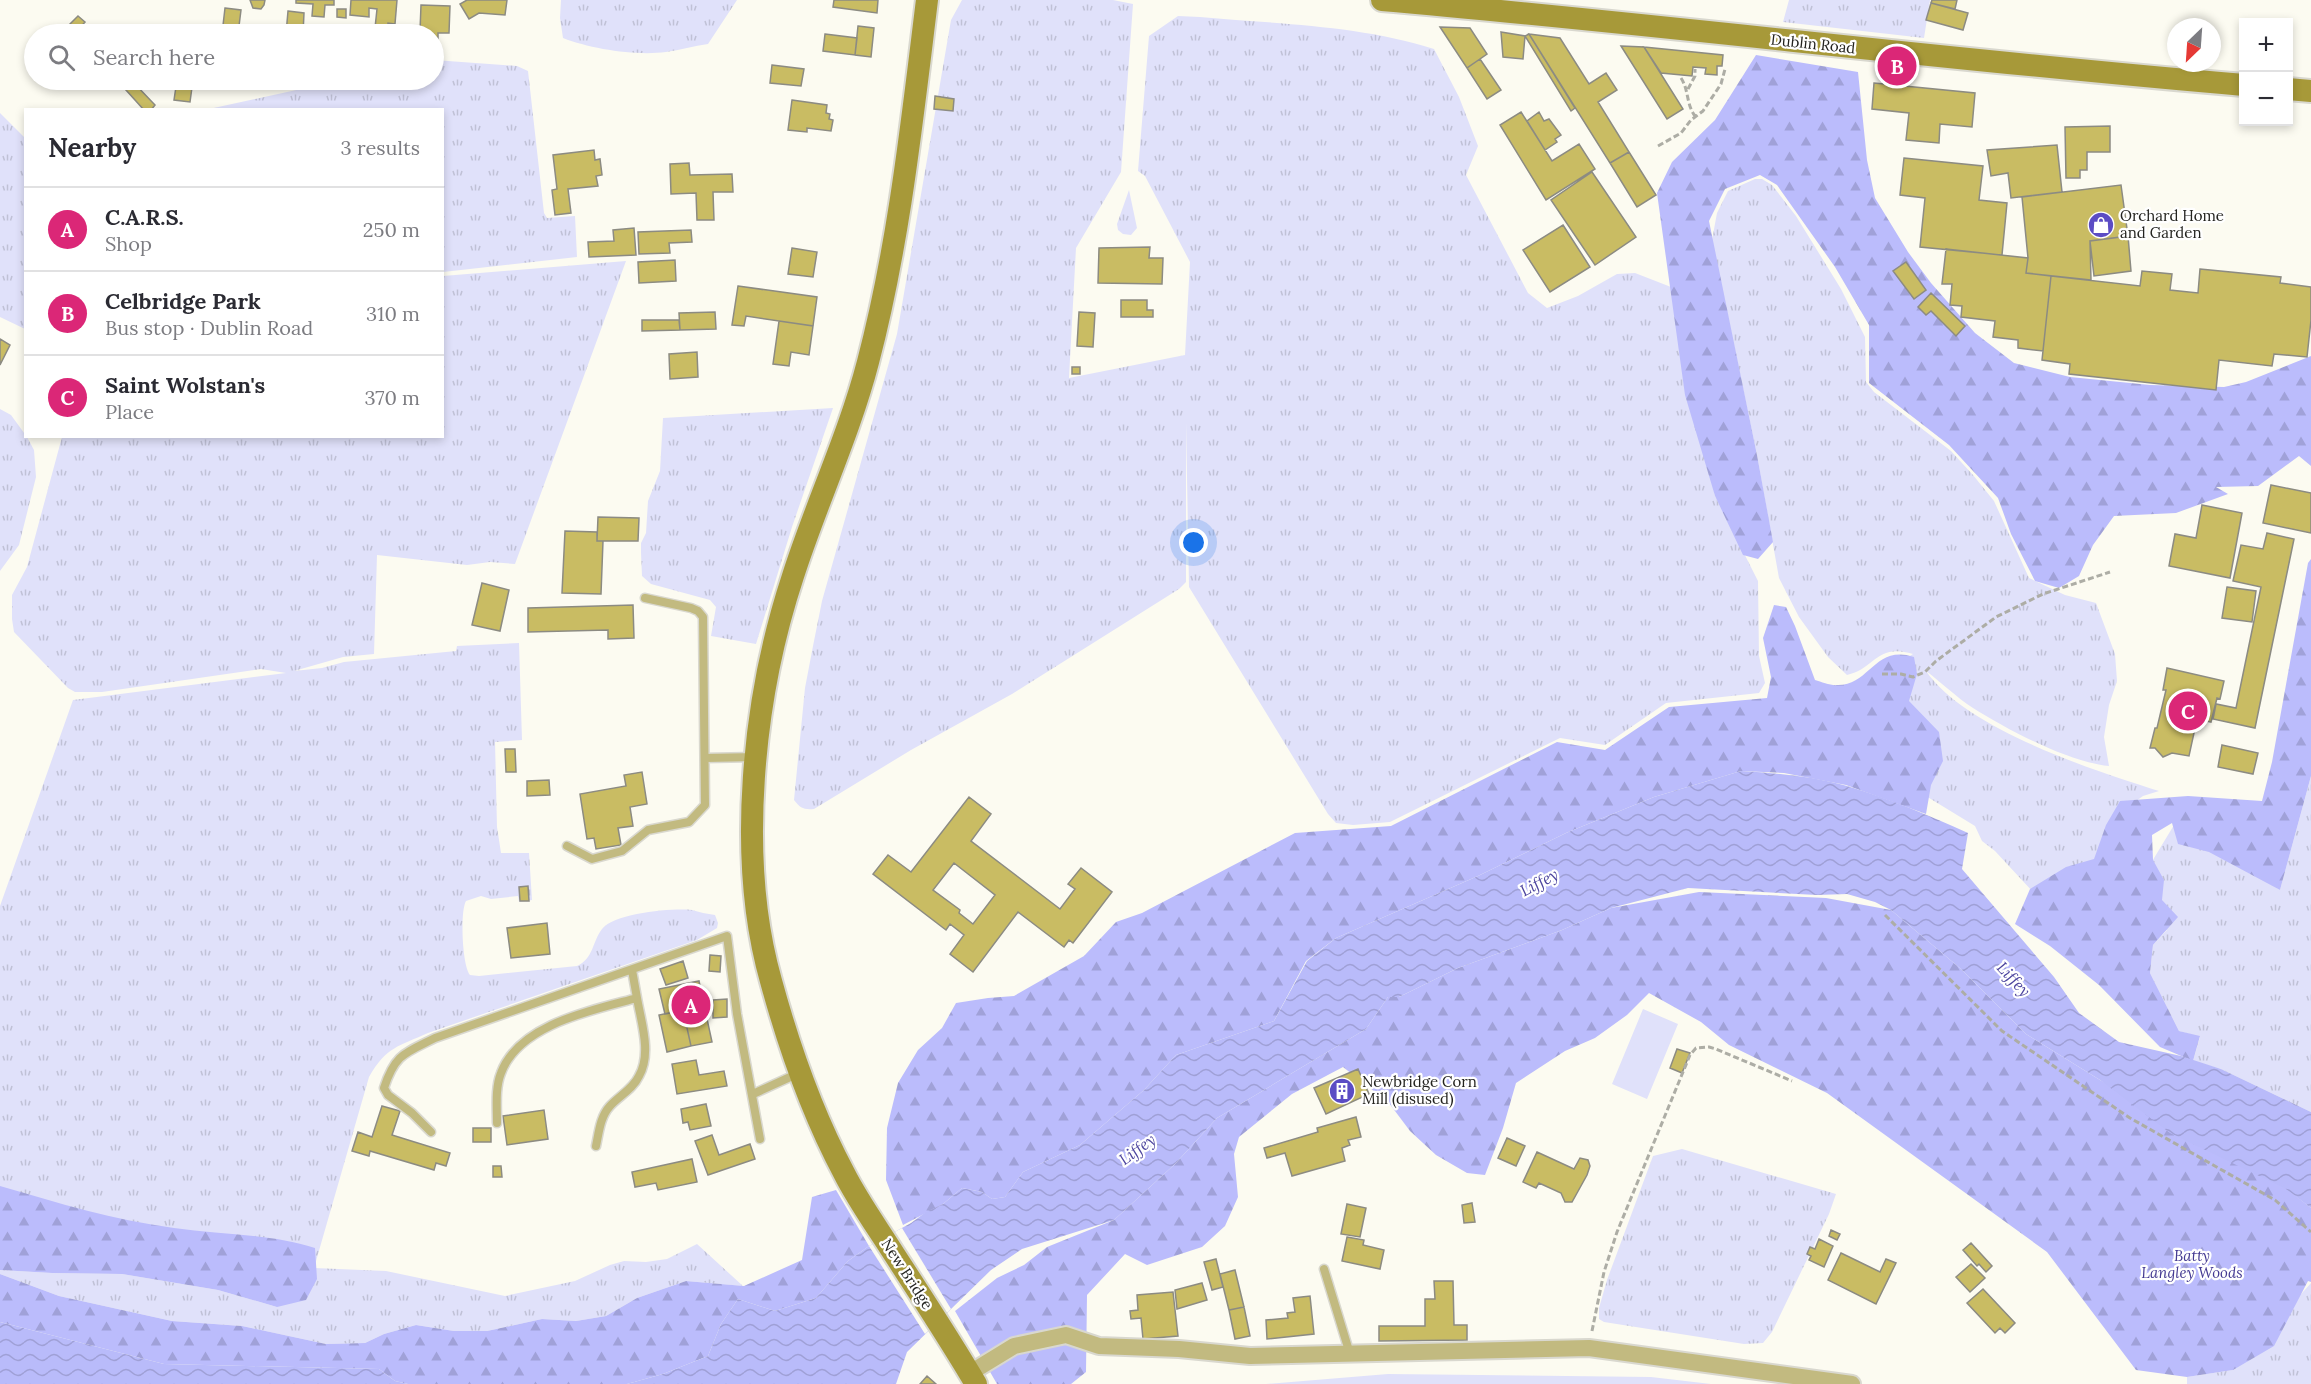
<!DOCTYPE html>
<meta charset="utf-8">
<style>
:root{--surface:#fff;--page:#f7f7f7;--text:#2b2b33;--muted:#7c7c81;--line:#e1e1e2;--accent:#db2777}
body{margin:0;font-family:Lora,serif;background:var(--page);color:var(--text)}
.controls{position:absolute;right:18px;top:18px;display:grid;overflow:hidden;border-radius:0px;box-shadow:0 3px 9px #0003}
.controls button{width:54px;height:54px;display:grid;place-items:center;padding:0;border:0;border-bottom:2px solid var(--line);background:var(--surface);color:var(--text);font:30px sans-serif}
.compass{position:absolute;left:2167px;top:18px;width:54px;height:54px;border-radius:50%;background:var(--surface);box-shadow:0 3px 9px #0003;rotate:205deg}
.you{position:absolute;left:1194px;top:543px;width:21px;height:21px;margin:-15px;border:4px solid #fff;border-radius:50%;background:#1a73e8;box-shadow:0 0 0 9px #1a73e833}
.badge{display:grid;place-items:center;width:39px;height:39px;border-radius:50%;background:var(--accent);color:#fff;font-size:20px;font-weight:700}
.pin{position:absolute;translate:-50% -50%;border:3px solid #fff;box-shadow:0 2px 6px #0006}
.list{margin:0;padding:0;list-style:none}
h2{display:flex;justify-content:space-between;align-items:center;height:78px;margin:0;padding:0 24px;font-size:26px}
h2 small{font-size:20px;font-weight:400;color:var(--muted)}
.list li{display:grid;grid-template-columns:39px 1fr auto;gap:18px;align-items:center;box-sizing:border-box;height:84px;padding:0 24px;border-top:2px solid var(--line)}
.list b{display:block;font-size:22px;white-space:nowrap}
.list p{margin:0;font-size:20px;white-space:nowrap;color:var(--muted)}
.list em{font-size:20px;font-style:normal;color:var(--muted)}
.icon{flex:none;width:33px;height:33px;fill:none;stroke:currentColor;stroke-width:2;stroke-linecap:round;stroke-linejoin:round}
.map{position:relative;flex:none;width:2311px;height:1384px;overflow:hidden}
.search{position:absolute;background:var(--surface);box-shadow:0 3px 9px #0003;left:24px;top:24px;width:420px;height:66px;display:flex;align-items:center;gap:15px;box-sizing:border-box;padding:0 21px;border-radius:33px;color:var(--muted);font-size:22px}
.panel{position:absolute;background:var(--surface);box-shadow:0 3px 9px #0003;left:24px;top:108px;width:420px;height:330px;border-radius:0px}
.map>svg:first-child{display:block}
</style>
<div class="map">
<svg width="2311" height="1384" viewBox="0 0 2311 1384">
<defs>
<pattern id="grass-tufts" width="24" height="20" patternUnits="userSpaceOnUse" patternTransform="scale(1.5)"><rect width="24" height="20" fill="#e0e1fa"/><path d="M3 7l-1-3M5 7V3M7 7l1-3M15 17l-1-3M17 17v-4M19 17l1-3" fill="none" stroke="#c0c1d6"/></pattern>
<pattern id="forest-firs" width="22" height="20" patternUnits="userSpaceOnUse" patternTransform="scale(1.5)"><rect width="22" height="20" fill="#bbbcfc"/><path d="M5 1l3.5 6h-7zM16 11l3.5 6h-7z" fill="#a0a1d8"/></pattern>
<pattern id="water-waves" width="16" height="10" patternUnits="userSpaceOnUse" patternTransform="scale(1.5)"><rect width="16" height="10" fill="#b9bbfa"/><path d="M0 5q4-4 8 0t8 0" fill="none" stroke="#9fa0d6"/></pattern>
</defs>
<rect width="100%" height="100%" fill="#fcfbf1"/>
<path fill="url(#grass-tufts)" d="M561,0H737L708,44C694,46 680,50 666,52C636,56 591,49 563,38L560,18Z
M962,0H1113L1133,4L1121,172L1076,248L1069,378L1185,355L1190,262L1145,176L1138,171L1149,36L1178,16L1200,17C1278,24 1360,25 1434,49L1459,97L1478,146L1466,175L1528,293L1547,308L1578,296L1617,274L1635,273L1671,287L1715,496L1758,581L1759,656L1765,683L1759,693L1666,703L1605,745L1560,738L1390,822L1353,825L1336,823L1328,814L1189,587L1186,422V582L1179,589L1012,694L911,750L814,809C804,810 800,808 794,800L805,688L813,646L822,601L897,334L951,20Z
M1789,0H1930L1924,38L1783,22Z
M434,60L517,66L528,71L544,213L547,218L575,216L577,257L443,272L442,110L209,109L342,80H434Z
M0,113L25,138V329L0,317Z
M1755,179H1762L1772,185L1796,216L1841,289L1865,337L1866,382L1874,392L1951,451L1973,475L1994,501L2029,578L2065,595L2096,603L2115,654L2117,681L2109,705L2104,737L2109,766C2068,762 2008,730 1973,708C1956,697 1941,682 1926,671C1966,729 2092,770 2159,791L2143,796L2125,809L2145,873L2174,825L2280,890L2311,776V1112L2221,1069L2193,1061L2200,1037L2179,1031L2150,973L2153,945L2167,930L2033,892L1995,851L1982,841L1975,826L1921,793L1854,690L1913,654C1876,643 1875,669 1847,675L1828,657L1799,617L1779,578L1757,455L1712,240L1717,213L1728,191Z
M1129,190L1137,228L1131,235L1123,234L1118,230L1117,224Z
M626,261L515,564L490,562L467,565L377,555L374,654L343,657L294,671L322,668L344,662L456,651L457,646L519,643L522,740L495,742L497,827L501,853H529L532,900L519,902L518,896L491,899L481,896L466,901C460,911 462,965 470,975L479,976L577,966C594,958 592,942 602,929C615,913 672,908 692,910C699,912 707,914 715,915L718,923L717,928L697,940L428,1033C399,1046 386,1047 369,1077L314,1268L386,1271L505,1296L575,1281L610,1265L624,1261L646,1262L667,1259L697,1244L743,1286L686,1281L637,1298L606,1316L576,1321L542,1319L487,1331H454L416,1325L384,1334L365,1343L326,1344L242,1326L172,1321L59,1296L0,1274V1270L52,1273L122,1274L218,1290L277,1307L0,1198V906L73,700L286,673L261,669L102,692H75L68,688L14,632L12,619V595L27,567L62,437L442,436L443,276Z
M833,408L792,527L756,644L711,636L716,607L710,600L651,584L642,576L641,553V543L646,533L648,501L660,471L663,418Z
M0,409L11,415L27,437L34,450L36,477L19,545L0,571Z
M1682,1149L1836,1194L1829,1214L1772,1332L1763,1343L1744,1344L1604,1322L1599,1319V1308L1607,1280L1653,1156Z
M2311,1283V1384H2187V1377L2233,1370Z"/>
<path fill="url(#forest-firs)" d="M1756,55L1858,72L1867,160L1875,198L1908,252L1931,283L1975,333L2014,363L2070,377L2150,385L2224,387L2246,382L2311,356V466L2299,456L2258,486L2216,487L2228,494L2176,513L2114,516L2093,545L2079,576L2059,588L2035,581L2011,534L1998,498L1949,445L1869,383V325L1835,267L1777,185L1760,175L1725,189L1709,221L1757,455L1773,542L1758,559L1743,555L1715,496L1685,395L1657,193L1672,162L1715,120Z
M2311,559V776L2280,890L2209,852L2178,844L2172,823L2152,835L2153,860L2164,880L2162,900L2178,917L2153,945L2150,973L2179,1031L2200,1036L2193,1061L2160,1047L2099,985L2050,946L2015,924L2030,889L2066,867L2094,859L2106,825L2120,801L2188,796L2262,801L2272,762L2308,563Z
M1774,605L1786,607L1795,626L1815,680C1822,682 1831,686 1838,685C1870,685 1875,644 1914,657L1917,674L1909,701L1939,732L1943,761L1931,785L1926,814L1846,785L1784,773L1741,771L1654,797L1566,833L1478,876L1336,938L1306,961L1274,1021L1176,1055L1144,1090L1080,1145L1023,1172L1005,1197L992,1199L982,1192L962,1188L943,1204L903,1225L886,1180L887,1128L898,1083L918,1050L942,1028L956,1003L988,998L1014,996L1084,956L1116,922L1142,913L1295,833L1391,826L1557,742L1605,750L1669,707L1767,698L1771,677L1763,638Z
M1699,892L1826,898L1891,910L1961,969L2026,1034L2100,1080L2287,1189L2311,1208V1282L2308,1281L2274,1346L2233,1370L2187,1377L2136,1370L2047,1252L1827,1093L1729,1045L1701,1022L1649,993L1627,1015L1595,1038L1565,1051L1516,1083L1503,1128L1485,1175L1467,1173L1436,1155L1410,1131L1389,1103L1343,1067L1292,1094L1239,1137L1234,1154L1238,1197L1225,1226L1202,1247L1147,1265L1125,1254L1087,1295L1086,1372L1071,1384H997L955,1311L997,1278L1024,1265L1047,1247L1114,1220L1175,1164L1217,1118L1366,1029L1388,997H1399L1458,968L1562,930L1611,908Z
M0,1186C58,1203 114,1220 174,1228C221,1235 269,1233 315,1248L317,1279L306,1300L277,1307L218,1290L122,1274L52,1273L0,1270Z
M836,1190L869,1246L848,1261L816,1298L775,1311L738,1299L721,1324L708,1356L663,1374L627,1384H408L395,1381L379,1369L164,1364L0,1322V1274L59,1296L172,1321L242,1326L326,1344L365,1343L384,1334L416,1325L454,1331H487L542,1319L576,1321L606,1316L637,1298L686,1281L744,1286L802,1260L812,1197Z"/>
<path fill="#e0e1fa" d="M1643,1009L1678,1024L1647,1099L1612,1084Z
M1388,1374L1651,1377L1711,1384H1266Z"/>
<path fill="url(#water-waves)" d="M1741,771C1776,773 1813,776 1847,786C1888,798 1928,815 1968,833L1962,869L2054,977L2079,1013L2119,1042L2181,1056L2221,1069L2311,1112V1208L2286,1189L2170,1133L2100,1080L2026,1034L1961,969L1891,910L1875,902L1847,894L1817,895L1688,888L1611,908L1562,930L1458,968L1399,997H1388L1366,1029L1217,1118L1175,1164L1114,1220L1022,1249L991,1270L907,1352L896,1384H627L663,1374L708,1356L721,1324L738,1299L775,1311L816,1298L848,1261L869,1246L911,1223L926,1212L943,1204L962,1188L982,1192L992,1199L1005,1197L1023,1172L1080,1145L1144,1090L1176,1055L1274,1021L1307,961L1336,938L1478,876L1566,833L1654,797Z
M0,1322L164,1364L379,1369L395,1381L408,1384H0Z"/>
<path fill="#fcfbf1" d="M902,1228L951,1309L925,1334L869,1246Z"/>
<path fill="#c9bc63" stroke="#8c8b82" stroke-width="1.5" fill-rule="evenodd" d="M250,0H265L264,5L261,9L253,8Z
M296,0H334V5H325L324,17L312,16L313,4L296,3Z
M351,0H397L395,24L388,23L387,29L384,33H378L375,28L377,9L369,8V17L350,15Z
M467,0H507L505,15L479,13L469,19L460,4Z
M834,0H878L877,13L833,7Z
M1932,0H1957L1955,9L1931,3Z
M1931,3L1968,13L1963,30L1926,20Z
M421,5L450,6L449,33H438V40H434V34L420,31Z
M225,8L241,10L238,34H222Z
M337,9H346V18L337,17Z
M288,11L304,13L303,34H286Z
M78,16L85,22L77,31L70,24Z
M858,26L874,28L871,57L855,55Z
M1440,27L1470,28L1487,54L1467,68Z
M1501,32L1525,36L1523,59L1503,57Z
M825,34L857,38L855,55L823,51Z
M1529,34L1560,38L1589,84L1606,73L1617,90L1598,102L1629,152L1610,163Z
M1529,34L1575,108L1571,111L1525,36Z
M1621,46L1644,47L1683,109L1667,119Z
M1644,47L1723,55L1722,66H1717V75L1705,74L1706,68L1693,67L1692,76L1661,73Z
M1480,59L1501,90L1487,99L1467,68Z
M772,65L804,69L801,86L770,83Z
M177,80H193L190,102L174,100Z
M134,83L155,105L151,110H144L126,90Z
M1874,83L1975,93L1972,127L1940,124L1939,143L1906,140L1909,113L1872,109Z
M935,96L954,99L953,111L934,109Z
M792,100L827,105L826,113L830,114L829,119L833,120L831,131L807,128V132L788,130Z
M1521,112L1552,161L1579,144L1595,169L1546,200L1500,125Z
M1539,112L1544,121L1549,119L1561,135L1555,139L1557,142L1545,150L1527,121Z
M2110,126V152H2087V170H2080V178H2066L2065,127Z
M2057,145L2062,192L2011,198L2008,173L1991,176L1987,150Z
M594,150L595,160L600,159L602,175L596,176L598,186L568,189L571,213L555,215L552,190L557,189L553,155Z
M1629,152L1656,195L1637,207L1610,163Z
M1904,158L1983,166L1979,200L2007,203L2002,255L1920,247L1925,198L1900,195Z
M689,163L690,175L732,174L733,192H713L714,220H697L696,193L671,194L670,164Z
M1592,172L1636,237L1595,265L1551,200Z
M2121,185L2128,236L2090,241L2091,280L2026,273L2028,258L2022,197Z
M1563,225L1590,267L1550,292L1523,250Z
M634,228L636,255L589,257L588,242L614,241L613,230Z
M691,230L692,242L669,243L670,253L639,254L638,232Z
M2128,236L2131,271L2094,276L2090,241Z
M1150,247L1149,258H1163L1162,284L1098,283L1099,248Z
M792,248L817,252L813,277L788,274Z
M1946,249L2028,258L2026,273L2051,276L2043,351L2018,348V340L1993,337L1995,321L1961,317L1962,306L1950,305L1952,284H1942Z
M675,260L676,281L639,283L638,262Z
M1906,262L1926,290L1914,299L1893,271Z
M2200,269L2281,277L2280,283L2311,287V320L2307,357L2274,354L2272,366L2219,360L2216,390L2069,374L2070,364L2042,360L2051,276L2140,286L2142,271L2172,274L2170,290L2198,293Z
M738,286L817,297L813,326L746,316L744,326L732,325Z
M1931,293L1965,326L1956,336L1931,311L1926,315L1918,307Z
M1121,300H1147V310H1153V317H1121Z
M715,312L716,329L680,330L679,313Z
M1079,312L1095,313L1093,347L1077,346Z
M642,320H679L680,330L642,331Z
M779,321L813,326L809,355L791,352L789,366L773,364Z
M0,339L10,345L0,365Z
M697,352L698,377L670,379L669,354Z
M1072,367H1080V374H1072Z
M2271,485L2311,493V533L2263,523Z
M2202,505L2242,513L2230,578L2169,566L2175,534L2196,538Z
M598,517L639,518L638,541H597Z
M565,531L597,532V541H603L601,594L562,593Z
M2267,533L2294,539L2255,728L2213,719L2216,704L2236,708L2261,587L2233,581L2241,545L2263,549Z
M482,583L509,590L500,631L472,625Z
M2227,587L2256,591L2252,622L2222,618Z
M633,605L634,638L608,639V630L528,632V608Z
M2167,668L2224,681L2220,699L2217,698L2211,722L2197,719L2189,756L2172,753L2163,757L2155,748H2150L2155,728H2157L2166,690H2163Z
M2222,745L2258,753L2253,774L2218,767Z
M505,749H515L516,772H506Z
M642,772L647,804L630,807L633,826L618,828L621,845L596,849L594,838L587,839L580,794L626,786L624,775Z
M549,780L550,795L527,796V781Z
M969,797L991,814L971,841L1060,909L1075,889L1068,884L1081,868L1112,892L1073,943L1069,940L1064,947L1018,912L973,972L950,954L964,935L950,924L946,930L873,874L888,855L911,872ZM954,863L995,895L973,924L959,913L960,910L933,890Z
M528,886L529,901H520L519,887Z
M547,923L550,954L511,958L507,928Z
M710,955L721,956L720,972L709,971Z
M683,961L688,978L666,985L660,969Z
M699,981L704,1005L665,1014L659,989Z
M727,999V1017L713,1018V1000Z
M704,1005L712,1042L691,1046L683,1010Z
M683,1010L691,1046L667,1052L659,1015Z
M1677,1049L1690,1053L1682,1073L1670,1068Z
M696,1060L699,1075L724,1071L727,1086L677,1094L672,1064Z
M1358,1069L1369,1094L1326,1114L1314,1088Z
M706,1104L711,1126L690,1130L688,1122L683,1123L681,1109Z
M382,1106L400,1111L392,1135L450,1153L446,1166L436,1163L434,1170L370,1151L369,1156L352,1151L358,1132L372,1137Z
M544,1110L548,1139L507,1145L503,1116Z
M1356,1117L1361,1137L1348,1140L1350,1145L1342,1148L1345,1161L1292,1176L1285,1153L1267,1158L1264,1148L1318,1132L1317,1128Z
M473,1128H491V1142H473Z
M712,1135L719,1155L750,1144L755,1159L708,1175L695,1141Z
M1507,1138L1525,1146L1516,1166L1498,1158Z
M1537,1152L1574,1169L1580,1158L1588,1160L1590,1166L1587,1175L1572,1202H1565L1561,1193L1539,1183L1536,1188L1523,1182Z
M692,1159L697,1182L658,1190L656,1183L635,1187L632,1172Z
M493,1166H501L502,1177H493Z
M1472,1203L1475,1222L1464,1223L1462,1205Z
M1347,1204L1366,1208L1360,1237L1341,1234Z
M1831,1230L1840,1234L1837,1240L1829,1236Z
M1347,1237L1364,1240L1363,1245L1384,1250L1380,1269L1342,1261Z
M1819,1239L1833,1246L1824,1267L1809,1260L1811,1256L1807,1254L1810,1247L1815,1249Z
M1971,1243L1992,1266L1986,1272L1979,1264L1977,1266L1963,1250Z
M1841,1253L1880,1272L1886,1259L1896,1263L1876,1304L1828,1280Z
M1216,1259L1223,1287L1212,1290L1204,1262Z
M1971,1264L1985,1278L1970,1292L1956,1277Z
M1235,1270L1244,1307L1229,1310L1220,1274Z
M1434,1281H1453L1454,1325H1467V1340L1379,1341V1326H1425V1299H1435Z
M1202,1283L1207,1300L1177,1309L1175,1290Z
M1983,1289L2015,1323L2005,1333L2000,1328L1995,1333L1967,1303Z
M1173,1292L1178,1336L1143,1339L1141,1318L1131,1319L1130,1311L1138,1310L1137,1295Z
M1310,1296L1314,1334L1267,1339L1266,1320L1288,1318L1287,1313L1295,1312L1293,1298Z
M1244,1307L1250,1336L1235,1339L1229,1310Z
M927,1376L936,1384H920Z"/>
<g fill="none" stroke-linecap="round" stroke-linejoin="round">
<g stroke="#d9d8cf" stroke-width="11">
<path id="service" d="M705,758L756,757
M567,846L592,859L622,851L648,830L689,822L705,805L703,617L698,611L691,608L645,598
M632,970L637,998
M753,1094L799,1073
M497,1123C497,1107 495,1088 501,1073C519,1024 593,1010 637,998C641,1022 652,1053 639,1076C633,1089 619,1096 610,1106C600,1117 599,1132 596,1146
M431,1132L412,1113L388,1095L384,1088C395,1054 405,1053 435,1038L727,936L737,1014L760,1139
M1324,1269L1350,1354"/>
</g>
<g stroke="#d9d8cf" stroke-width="20">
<path id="minor" d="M970,1373L1014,1346L1066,1335L1099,1346L1179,1349L1250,1356L1589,1348L1852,1384"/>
</g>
<g stroke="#d9d8cf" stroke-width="26">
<path id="secondary" d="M927,0C912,121 899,244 868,362C849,435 816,504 793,576C753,697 736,858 771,981C789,1047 812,1113 844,1173C858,1201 877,1227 894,1254C922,1297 950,1340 976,1384
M1382,0C1669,25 1956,61 2244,85
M2288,89L2311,91"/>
</g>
<path stroke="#adada5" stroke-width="3" stroke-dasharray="6 3" stroke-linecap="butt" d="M1681,78C1689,90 1686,104 1695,116
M1688,89L1695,76V69
M1658,146L1681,133L1691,120L1703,111L1721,84L1725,69
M1882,674H1901L1913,677L1925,672L1936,661L1996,617L2043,594L2110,572
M1885,915L2002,1031L2130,1118L2275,1200L2311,1232
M1592,1331L1604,1272L1617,1232L1690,1055L1696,1048L1709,1047L1716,1049L1792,1081"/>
<use href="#service" stroke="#c2ba80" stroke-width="8"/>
<use href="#minor" stroke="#c2ba80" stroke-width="16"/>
<use href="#secondary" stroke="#a79939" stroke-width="22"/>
</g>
<defs>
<g id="shop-disc" transform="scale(1.35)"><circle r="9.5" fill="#5b4cc4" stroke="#fff"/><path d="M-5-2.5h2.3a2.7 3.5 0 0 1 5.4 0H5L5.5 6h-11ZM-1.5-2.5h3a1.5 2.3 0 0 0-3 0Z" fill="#fff"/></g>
<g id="building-disc" transform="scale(1.35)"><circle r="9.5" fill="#5b4cc4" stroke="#fff"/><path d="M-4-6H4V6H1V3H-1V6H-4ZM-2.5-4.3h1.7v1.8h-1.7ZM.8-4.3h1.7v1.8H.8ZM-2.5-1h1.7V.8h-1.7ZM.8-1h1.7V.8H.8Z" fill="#fff"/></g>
</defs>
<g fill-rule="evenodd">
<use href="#shop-disc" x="2101" y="225"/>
<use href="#building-disc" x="1342" y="1091"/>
</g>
<g text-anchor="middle" stroke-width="4.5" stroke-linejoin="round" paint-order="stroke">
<g font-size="15" fill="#23231f" stroke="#fff">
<text transform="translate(1813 44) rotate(6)" y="5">Dublin Road</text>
<text transform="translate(907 1274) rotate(57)" y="5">New Bridge</text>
</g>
<g font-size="15" fill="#23231f" stroke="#fff" text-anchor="start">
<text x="2120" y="221">Orchard Home<tspan x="2120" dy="17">and Garden</tspan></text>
<text x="1362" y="1087">Newbridge Corn<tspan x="1362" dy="17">Mill (disused)</tspan></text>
</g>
<g font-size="15" font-style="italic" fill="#433992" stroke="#fff">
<text x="2192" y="1261">Batty<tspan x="2192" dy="17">Langley Woods</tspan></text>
</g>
<g font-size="16" font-style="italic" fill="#4c449e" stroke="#fff">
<text transform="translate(1539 882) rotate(-28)" y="6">Liffey</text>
<text transform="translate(2014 979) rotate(47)" y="6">Liffey</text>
<text transform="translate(1137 1149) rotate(-36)" y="6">Liffey</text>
</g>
</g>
</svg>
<div class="controls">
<button>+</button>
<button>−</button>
</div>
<svg class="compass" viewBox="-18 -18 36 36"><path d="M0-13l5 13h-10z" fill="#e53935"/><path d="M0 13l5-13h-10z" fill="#7c7c81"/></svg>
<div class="you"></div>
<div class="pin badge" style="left:691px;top:1005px">A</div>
<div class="pin badge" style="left:1897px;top:66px">B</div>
<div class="pin badge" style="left:2188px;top:711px">C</div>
<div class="search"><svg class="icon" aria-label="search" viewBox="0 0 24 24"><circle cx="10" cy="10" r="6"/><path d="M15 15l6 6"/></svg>Search here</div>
<section class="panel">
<h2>Nearby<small>3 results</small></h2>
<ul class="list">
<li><span class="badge">A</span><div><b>C.A.R.S.</b><p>Shop</p></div><em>250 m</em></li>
<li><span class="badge">B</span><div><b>Celbridge Park</b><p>Bus stop · Dublin Road</p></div><em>310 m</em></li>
<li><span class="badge">C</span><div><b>Saint Wolstan's</b><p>Place</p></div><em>370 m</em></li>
</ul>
</section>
</div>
